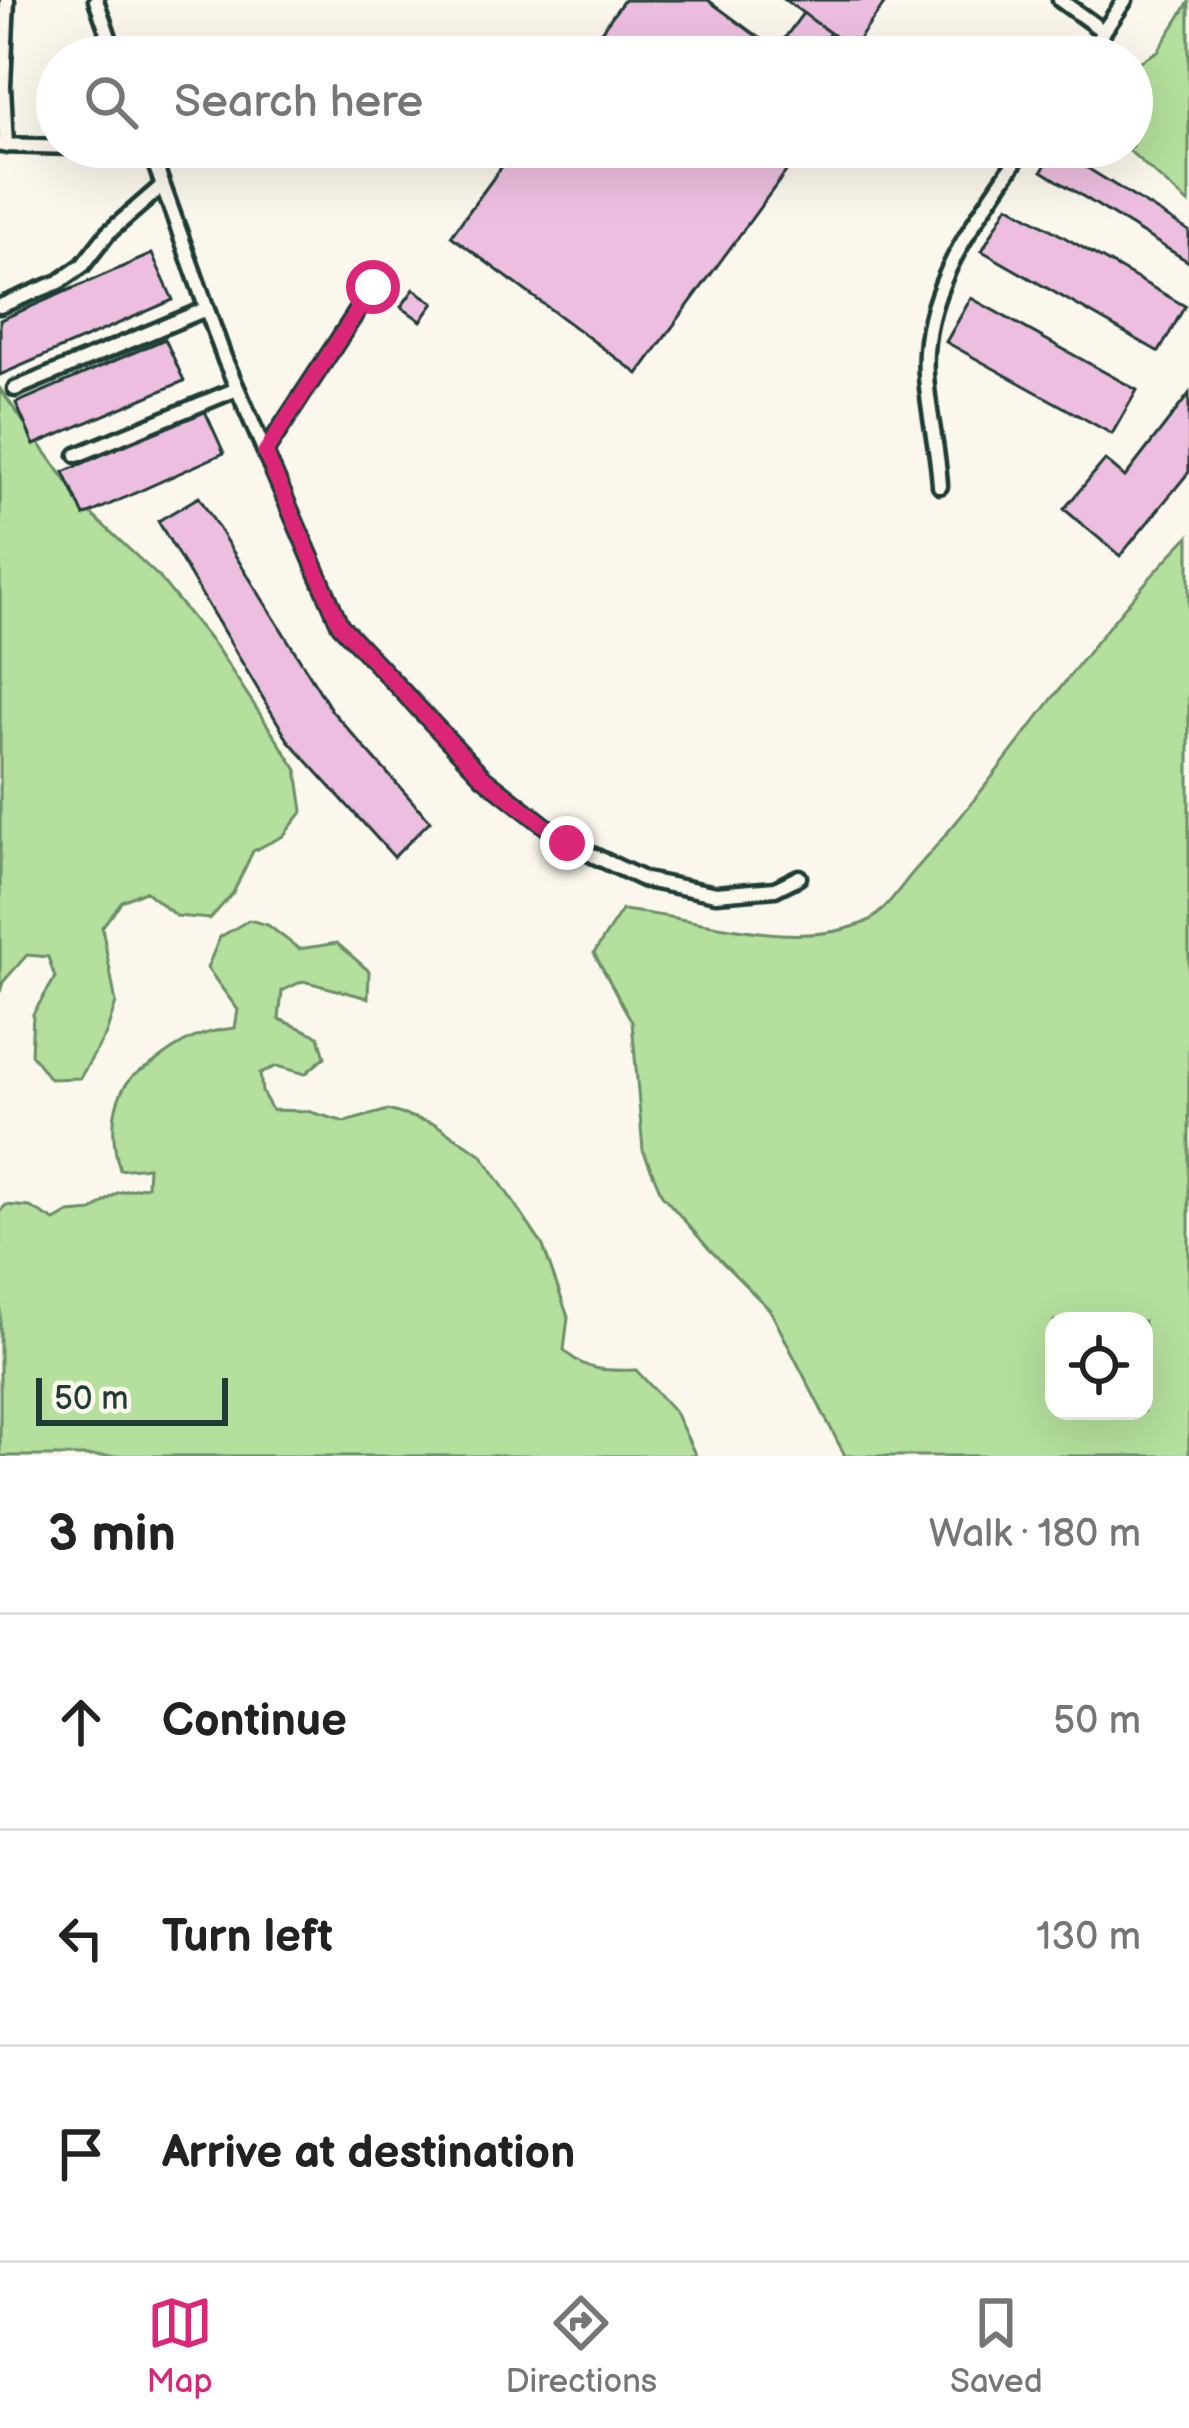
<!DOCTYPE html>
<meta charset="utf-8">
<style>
:root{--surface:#fff;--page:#f6f6f6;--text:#222;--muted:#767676;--line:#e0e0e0;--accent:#db2777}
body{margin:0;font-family:"Balsamiq Sans",sans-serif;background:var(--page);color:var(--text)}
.controls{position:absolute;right:36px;bottom:36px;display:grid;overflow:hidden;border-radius:24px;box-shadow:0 12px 48px #0002}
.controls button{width:108px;height:108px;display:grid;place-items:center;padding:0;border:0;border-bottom:3px solid var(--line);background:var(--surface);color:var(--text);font:60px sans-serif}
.scale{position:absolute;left:36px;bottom:30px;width:192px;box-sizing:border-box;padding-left:12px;border:6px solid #1f3d34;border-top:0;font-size:33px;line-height:42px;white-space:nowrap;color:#1f3d34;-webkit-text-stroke:9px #fbf7ec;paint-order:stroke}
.stop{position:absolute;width:36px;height:36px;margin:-27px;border:9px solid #db2777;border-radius:50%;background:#fff}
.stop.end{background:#db2777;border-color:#fff;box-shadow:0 3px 12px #0008}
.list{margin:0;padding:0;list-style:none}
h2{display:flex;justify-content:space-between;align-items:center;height:156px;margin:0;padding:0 48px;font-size:51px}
h2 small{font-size:39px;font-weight:400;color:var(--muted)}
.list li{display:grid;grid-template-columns:78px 1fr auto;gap:36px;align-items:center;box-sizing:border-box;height:216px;padding:0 48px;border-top:3px solid var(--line)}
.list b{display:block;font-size:45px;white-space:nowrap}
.list em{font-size:39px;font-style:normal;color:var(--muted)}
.icon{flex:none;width:66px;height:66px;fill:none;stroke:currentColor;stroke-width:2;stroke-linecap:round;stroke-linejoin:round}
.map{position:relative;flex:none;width:1189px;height:1456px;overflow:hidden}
.search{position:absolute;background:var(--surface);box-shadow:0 12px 48px #0002;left:36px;right:36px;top:36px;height:132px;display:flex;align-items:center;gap:30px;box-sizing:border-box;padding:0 42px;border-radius:66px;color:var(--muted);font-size:45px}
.sheet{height:804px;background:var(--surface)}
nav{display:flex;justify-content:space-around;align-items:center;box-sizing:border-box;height:168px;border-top:3px solid var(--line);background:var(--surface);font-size:33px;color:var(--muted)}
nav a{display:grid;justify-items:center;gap:6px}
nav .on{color:var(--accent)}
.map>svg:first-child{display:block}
</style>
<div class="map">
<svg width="1189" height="1456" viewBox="0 0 1189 1456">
<rect width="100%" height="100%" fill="#fbf7ec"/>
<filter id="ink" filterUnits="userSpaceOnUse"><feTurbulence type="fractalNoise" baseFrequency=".00833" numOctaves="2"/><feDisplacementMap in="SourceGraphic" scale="24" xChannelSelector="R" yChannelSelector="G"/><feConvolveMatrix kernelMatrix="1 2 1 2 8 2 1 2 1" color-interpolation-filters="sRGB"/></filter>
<g filter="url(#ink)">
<path fill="#b4df9c" stroke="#6a8e68" stroke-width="3" fill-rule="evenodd" d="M1189,2V204L1125,147H1132V66L1158,51Z
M0,389L88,511L159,577L218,650L297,770L303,811L283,836L253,851L233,893L210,919L176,916L145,891L122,901L102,927L116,1003L106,1034L80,1078L50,1079L31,1054L33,1014L55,978L48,957L27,955L3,982L0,992Z
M1189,536V1456H845L770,1310L709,1249L662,1195L643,1150L632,1022L594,953L622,910C696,917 794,953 866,922C884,914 902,884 916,869C1012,762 1088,638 1189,536ZM1144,1321V1411H1054V1321Z
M249,920L268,925L299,949L337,943L369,971L368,998L303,981L282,991L279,1019L319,1036L325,1057L305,1074L277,1066L260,1073L262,1092L272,1110L307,1111L345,1122L388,1110L435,1124L481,1154L543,1246L568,1317L564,1350C585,1372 607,1371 636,1370L675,1412L696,1456H0V1211L6,1205L30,1207L55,1221L69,1213L92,1211L117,1193L147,1186L148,1167L120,1170C111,1141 109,1102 132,1077C138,1071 149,1067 156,1061C182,1041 202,1031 235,1028L238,1010L207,968L220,937Z"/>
<path fill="#eebee0" stroke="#1f3d34" stroke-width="3" d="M624,0H708L785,57H582Z
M785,0H887L852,49Z
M803,13L830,33L812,57H785L776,50Z
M516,147H804L638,374L451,236Z
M1055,148L1189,231V262L1042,171Z
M1008,205L1185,306L1159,352L982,251Z
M152,254L173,300L0,375V320Z
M414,289L434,303L421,321L401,307Z
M971,298L1137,390L1112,434L946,342Z
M165,339L184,381L34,445L16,403Z
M1189,394V472L1120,556L1064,509L1105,460L1125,477Z
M204,409L224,453L84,516L64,472Z
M199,497L332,711L430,821L394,857L288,740L158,521Z"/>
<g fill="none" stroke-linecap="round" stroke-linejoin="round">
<g stroke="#1f3d34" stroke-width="21">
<path id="service" d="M96,0L116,57
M1060,0L1103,31
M1086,57L1125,0
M1,145L73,147
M6,146L3,86L7,0
M149,147L225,360L340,625L483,777L567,843L645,880L716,894L775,889L799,877
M0,306L59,282L83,265L108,233L162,186
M15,389L206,309
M265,452L373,287
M77,455L237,389
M940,486C938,449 928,412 926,375C920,288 980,215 1025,147"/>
</g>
<use href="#service" stroke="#fbf7ec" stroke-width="12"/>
</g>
</g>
<g fill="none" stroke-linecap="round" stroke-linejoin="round" filter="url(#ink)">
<path stroke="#db2777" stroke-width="15" d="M373,287L265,452L340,625L483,777L567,843"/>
</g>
</svg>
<div class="controls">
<button><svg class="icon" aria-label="locate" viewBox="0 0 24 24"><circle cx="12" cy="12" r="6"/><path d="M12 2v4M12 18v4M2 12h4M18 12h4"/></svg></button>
</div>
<div class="scale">50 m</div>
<div class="stop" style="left:373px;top:287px"></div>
<div class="stop end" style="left:567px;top:843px"></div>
<div class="search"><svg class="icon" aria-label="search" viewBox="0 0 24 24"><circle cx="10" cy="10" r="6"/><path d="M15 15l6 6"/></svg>Search here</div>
</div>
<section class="sheet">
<h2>3 min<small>Walk · 180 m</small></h2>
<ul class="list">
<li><svg class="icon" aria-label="ahead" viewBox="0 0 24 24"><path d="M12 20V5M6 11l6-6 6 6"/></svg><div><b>Continue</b></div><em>50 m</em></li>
<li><svg class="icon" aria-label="left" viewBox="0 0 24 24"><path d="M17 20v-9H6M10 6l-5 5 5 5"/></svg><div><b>Turn left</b></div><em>130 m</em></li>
<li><svg class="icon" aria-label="arrive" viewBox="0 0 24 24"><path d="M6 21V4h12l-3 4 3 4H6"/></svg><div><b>Arrive at destination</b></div></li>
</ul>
</section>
<nav>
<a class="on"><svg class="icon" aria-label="map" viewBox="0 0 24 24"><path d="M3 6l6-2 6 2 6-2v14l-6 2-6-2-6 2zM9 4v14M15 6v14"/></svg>Map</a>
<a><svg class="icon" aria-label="directions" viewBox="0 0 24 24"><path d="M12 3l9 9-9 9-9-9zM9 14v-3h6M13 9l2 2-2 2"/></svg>Directions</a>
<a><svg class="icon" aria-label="saved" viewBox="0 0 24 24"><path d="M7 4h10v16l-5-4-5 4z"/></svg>Saved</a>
</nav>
